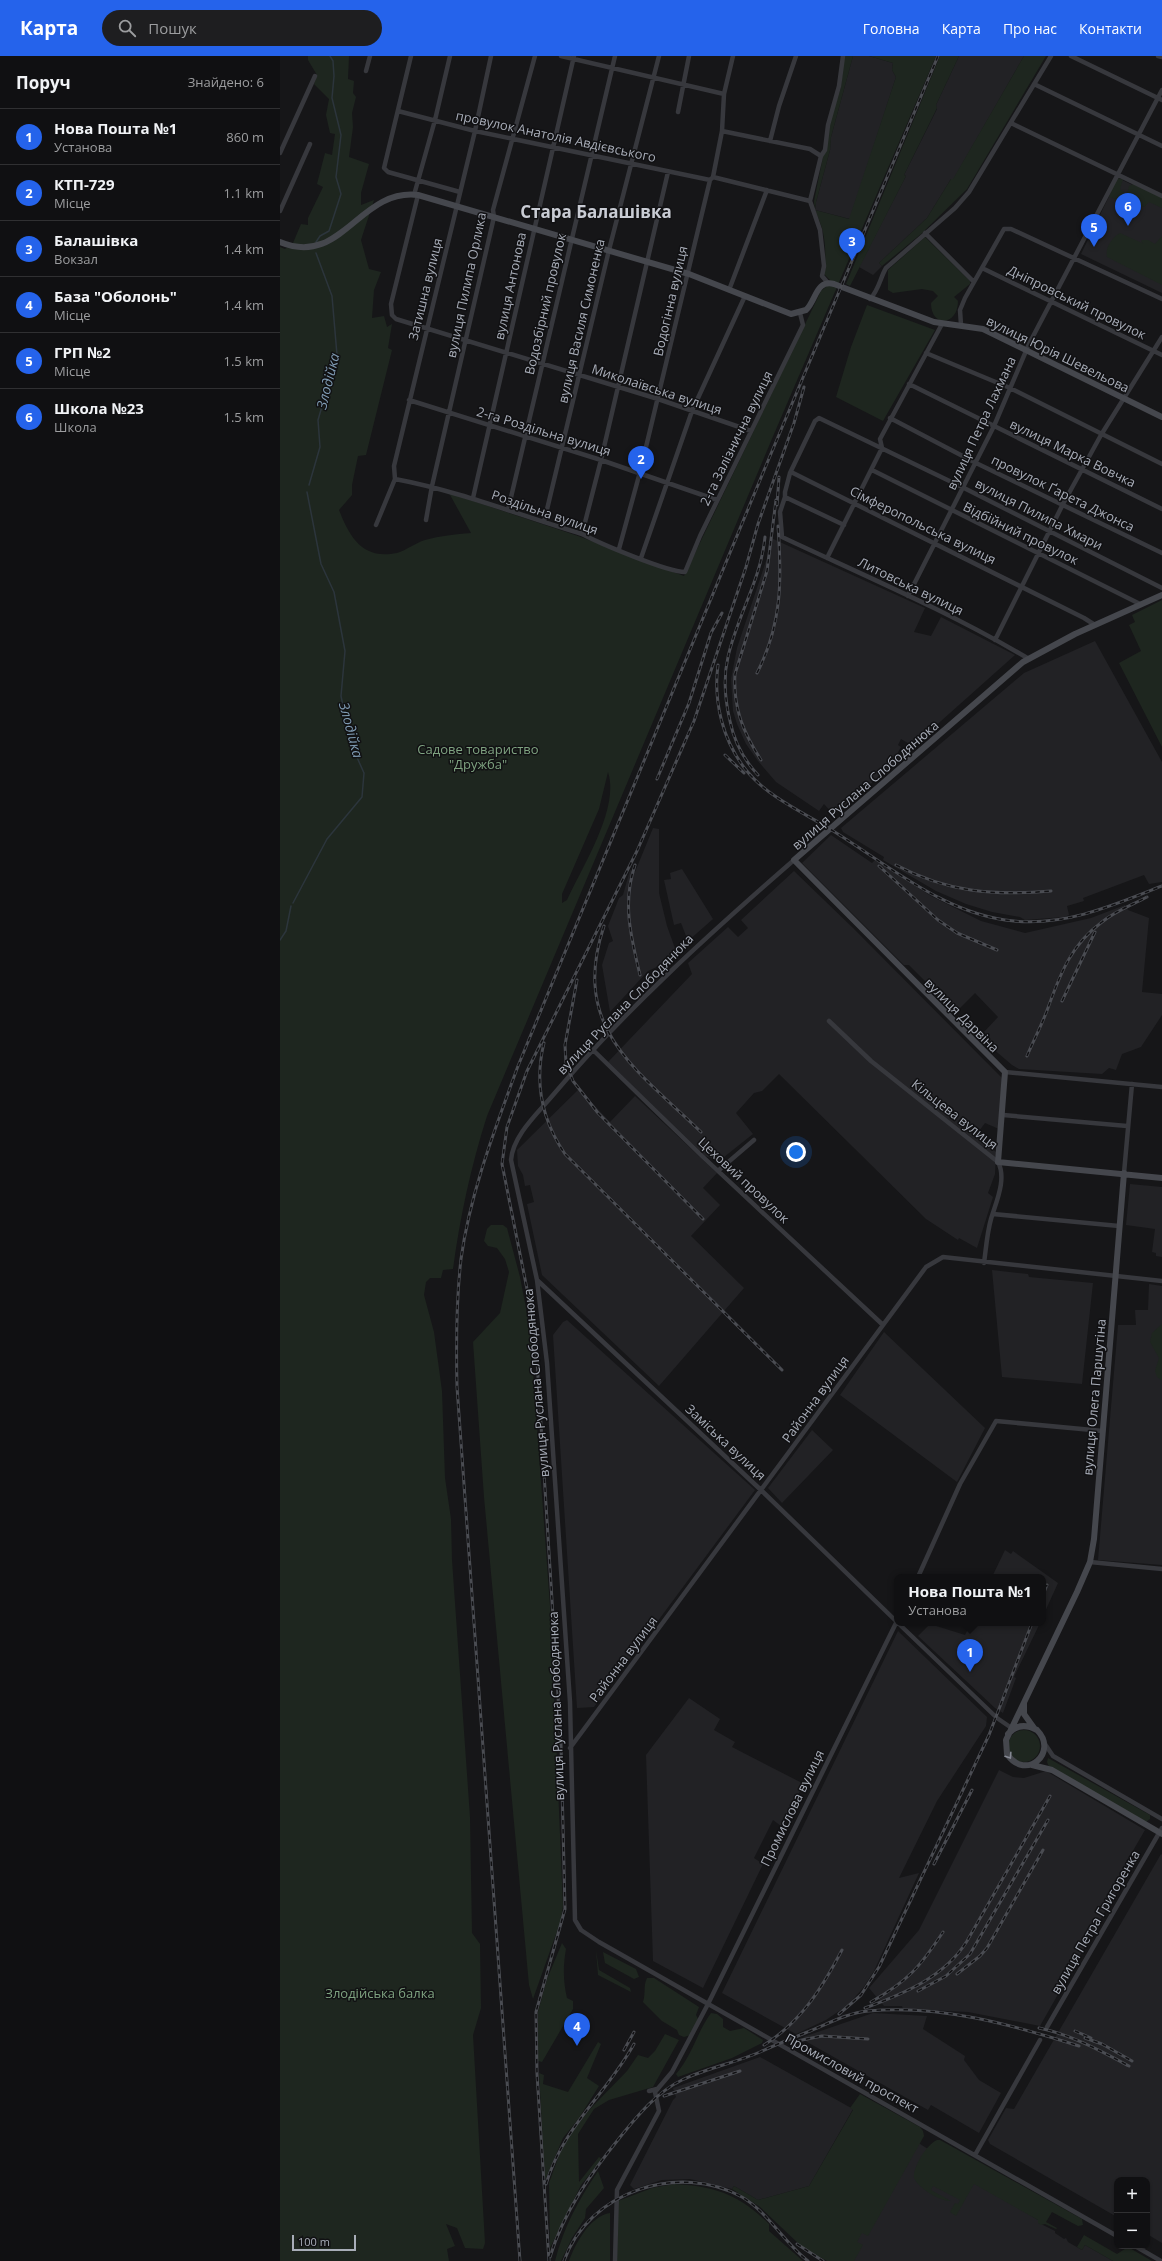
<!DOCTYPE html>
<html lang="uk">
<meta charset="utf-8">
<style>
:root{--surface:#101012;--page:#1e1e20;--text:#f1f3f6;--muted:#9c9d9f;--line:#303032;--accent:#2563eb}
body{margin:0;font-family:"Open Sans",sans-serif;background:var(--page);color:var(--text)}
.controls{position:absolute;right:12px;bottom:12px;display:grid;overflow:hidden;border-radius:8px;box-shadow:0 1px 3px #0004}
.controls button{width:36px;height:36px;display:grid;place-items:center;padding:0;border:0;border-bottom:1px solid var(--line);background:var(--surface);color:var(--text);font:20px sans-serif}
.scale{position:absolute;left:12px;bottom:10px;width:64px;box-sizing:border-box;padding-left:4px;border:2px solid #a8adb8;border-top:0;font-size:11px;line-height:14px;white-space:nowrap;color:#a8adb8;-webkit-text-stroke:3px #111113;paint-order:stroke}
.you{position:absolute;left:516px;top:1096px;width:14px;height:14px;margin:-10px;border:3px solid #fff;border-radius:50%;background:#1a73e8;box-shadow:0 0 0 6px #1a73e833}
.badge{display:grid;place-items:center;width:26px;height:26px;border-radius:50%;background:var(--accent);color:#fff;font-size:13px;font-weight:700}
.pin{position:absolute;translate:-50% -33px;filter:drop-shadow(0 1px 2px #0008)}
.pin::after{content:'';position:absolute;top:21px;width:14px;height:12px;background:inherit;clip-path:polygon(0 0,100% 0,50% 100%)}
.popup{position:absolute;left:614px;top:1518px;width:152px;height:52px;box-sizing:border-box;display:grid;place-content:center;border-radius:8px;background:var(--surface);filter:drop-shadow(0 1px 3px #0005);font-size:13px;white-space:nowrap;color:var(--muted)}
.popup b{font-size:15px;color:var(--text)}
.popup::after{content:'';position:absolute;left:50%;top:100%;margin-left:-8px;border:8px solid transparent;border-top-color:var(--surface)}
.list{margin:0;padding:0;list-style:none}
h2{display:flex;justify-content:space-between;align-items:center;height:52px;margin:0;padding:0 16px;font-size:17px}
h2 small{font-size:13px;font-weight:400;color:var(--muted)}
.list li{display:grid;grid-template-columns:26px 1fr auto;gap:12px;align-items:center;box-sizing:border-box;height:56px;padding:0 16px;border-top:1px solid var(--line)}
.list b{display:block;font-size:15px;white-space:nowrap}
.list p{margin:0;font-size:13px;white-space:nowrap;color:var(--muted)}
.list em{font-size:13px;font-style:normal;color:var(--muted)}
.icon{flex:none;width:22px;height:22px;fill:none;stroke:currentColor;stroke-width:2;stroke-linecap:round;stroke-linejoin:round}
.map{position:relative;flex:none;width:882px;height:2205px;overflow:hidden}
header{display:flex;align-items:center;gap:24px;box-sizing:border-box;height:56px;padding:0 20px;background:var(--accent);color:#fff}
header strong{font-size:19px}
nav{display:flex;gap:22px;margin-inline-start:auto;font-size:14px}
.search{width:280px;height:36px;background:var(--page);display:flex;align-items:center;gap:10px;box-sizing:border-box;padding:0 14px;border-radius:22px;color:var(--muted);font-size:15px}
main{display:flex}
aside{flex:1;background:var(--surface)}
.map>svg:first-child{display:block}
</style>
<header>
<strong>Карта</strong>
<div class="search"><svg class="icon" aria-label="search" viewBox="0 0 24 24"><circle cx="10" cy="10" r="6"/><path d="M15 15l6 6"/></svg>Пошук</div>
<nav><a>Головна</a><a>Карта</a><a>Про нас</a><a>Контакти</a></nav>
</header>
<main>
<aside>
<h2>Поруч<small>Знайдено: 6</small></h2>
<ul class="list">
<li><span class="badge">1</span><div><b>Нова Пошта №1</b><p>Установа</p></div><em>860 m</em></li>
<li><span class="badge">2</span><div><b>КТП-729</b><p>Місце</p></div><em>1.1 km</em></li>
<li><span class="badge">3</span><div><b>Балашівка</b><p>Вокзал</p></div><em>1.4 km</em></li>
<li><span class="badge">4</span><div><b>База &quot;Оболонь&quot;</b><p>Місце</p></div><em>1.4 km</em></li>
<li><span class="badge">5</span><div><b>ГРП №2</b><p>Місце</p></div><em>1.5 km</em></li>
<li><span class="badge">6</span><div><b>Школа №23</b><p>Школа</p></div><em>1.5 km</em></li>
</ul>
</aside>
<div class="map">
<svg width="882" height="2205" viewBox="0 0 882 2205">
<rect width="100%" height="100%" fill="#161618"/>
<path fill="#222225" d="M573,0H589L613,7L612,14L616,21L570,163L535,154L536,146L550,94L551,81Z
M679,0H744L673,124L671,123L647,162L599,207L602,210L593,219L579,211L626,120L624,119L657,53L656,49Z
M838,122L882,143V237L801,198Z
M491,482L645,552L634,576L651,580L661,561L735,599L633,690L621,683L618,689L621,691L617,698L621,702L554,759L544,748L539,755L496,726L478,705L466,688L457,668L453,655L451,623L457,592L490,493Z
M815,585L882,706V826L869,828L864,819L803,842L804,845L787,850L789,859L784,861L745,864L740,861L712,856L686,848L656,835L603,804L604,801L563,776L561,772L744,617Z
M373,772L379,773V837L387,870L396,895L381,909L368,915L330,956L322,909L329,887L333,885L328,870L339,842L343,839L350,814L355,816Z
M551,779L592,807L595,804L651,840L701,865L745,877L811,862L845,849L848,854L869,862L862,936L882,938V959L861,991L842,998L836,1014L829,1012L822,1018L739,1013L732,1009L705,986L709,981L704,976L718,961L695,937L676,956L629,909H624L522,807Z
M402,813L433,863L408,885L401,867L394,869L384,824L391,823L390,817Z
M514,815L573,872L722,1022L719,1073L705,1067L696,1079L716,1096L715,1118L708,1137L713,1141L697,1192L679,1182L678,1184L646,1163L499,1018L482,1035L474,1037L456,1057L473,1078L439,1105L425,1100L328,1006L412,918L408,907L448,871L458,881L468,872L461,864Z
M299,1033L330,1066L355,1040L437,1117L423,1132L440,1149L411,1180L464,1232L379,1330L262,1219L247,1148L254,1146L250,1129L245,1130L243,1119L238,1110L237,1094Z
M850,1128L882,1131V1201L876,1200V1197L872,1196L875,1173L846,1169Z
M712,1214L748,1218L749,1221L813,1227L802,1328L722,1321Z
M869,1228L882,1230V1509L818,1504L838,1269H856L855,1254H868Z
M287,1264L475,1434L314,1651L297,1652L273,1279L283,1266Z
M604,1276L705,1372L677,1426L560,1339Z
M532,1374L553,1394L502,1447L488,1432Z
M725,1494L731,1498L733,1495L778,1527L763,1560V1521H712Z
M691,1567H760L734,1621L736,1622L723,1657L715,1652L638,1580L650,1568L685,1579Z
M618,1575L707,1661L706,1670L657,1745L619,1822L639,1817L594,1915L583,1932L568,1949L546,1964L516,1978L442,1937Z
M409,1642L440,1663L434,1674L455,1686L452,1691L524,1728L501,1770L493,1764L474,1802L483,1808L423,1932L373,1905L366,1699Z
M719,1714L733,1721L744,1722L766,1715L865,1774L847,1805L852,1808L760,1970L688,1956L623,1953L622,1950H604L589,1932L639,1874Z
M881,1798L882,1799V2187L867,2178V2124H837V2161L710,2088L708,2084L726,2052L734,2053Z
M593,1957L647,1960L643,1973L685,2000L684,2004L699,2024L721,2037L699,2077L651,2049L648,2054L527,1986L523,1981Z
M480,2001L573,2053L529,2130L478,2144L454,2130L452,2133L410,2123L382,2124L354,2133L350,2129L393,2044L396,2041L393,2032Z
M637,2086L758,2164L761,2168L775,2175V2177L784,2183L786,2182L788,2186L802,2194L805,2189L833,2205H548Z"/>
<path fill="#1e261f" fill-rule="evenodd" d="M28,0H69L68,23L74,25L73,37L76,41L72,57L73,71L69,101L89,108L81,137V149L94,144L81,184L89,213L101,216L94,234L92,262L104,260L107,271L112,268L108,292L112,294L86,399L78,400L72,429V439L59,454C70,482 83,504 117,497C127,494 135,487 145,484C160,480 175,478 191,477L169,437L298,480L404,520L541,235L547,230L550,224L544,218C546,202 546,188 542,172C539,162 534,155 534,145L550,66L561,31L564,0H573L551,81L550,94L536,146L535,154L569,163L616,21L612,14L613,7L589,0H656L494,378L207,1060C191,1110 180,1161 173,1213L163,1214L161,1222H150L146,1226L144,1239L154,1276L162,1335L165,1422L171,1463L172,1504L190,1761L192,1877L200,1888L201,1952L193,1979L205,2187L203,2193L185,2192L177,2172L166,2168L175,2190L167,2193L169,2205H0V191L5,193L13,187L21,168L28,169V162L43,131L37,128L45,97L52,99L55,78L50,77L46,59L49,43L34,28L37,19L28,4ZM328,716C340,752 302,811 287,844L282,847V838L319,753Z
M660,0H679L656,49L657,52L624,119L626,120L570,230L566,228Z
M744,0H766L687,133L641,178L602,210L599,207L647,162L671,123H673Z
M836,122L843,123L840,133L847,139L849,130L853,128L882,141V152L869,146L864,151L829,141Z
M840,177L864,188L861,186L862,184H868L875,188L882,180V229L827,201C825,191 832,182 840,177Z
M645,181L690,225V228L674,241L678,245C678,270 651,272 651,247L658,240L653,235L642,233L613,237L608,234V214Z
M587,249L655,274L603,365L556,341L571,291Z
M882,544V691L839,607L861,595L849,569L855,566L852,559Z
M211,1169H223L227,1172L240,1221L250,1273L271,1564L283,1850L281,1864L253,1943L249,1929L204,1441L193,1286L220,1257L229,1216L225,1203L217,1192L208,1190L204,1185L207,1173Z
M882,1268V1324H881L877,1321L875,1315L879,1302L870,1286L872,1277Z
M728 1690a16 16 0 1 1 32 0a16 16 0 1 1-32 0Z
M768,1702L870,1759V1763L866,1766L769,1711L767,1706Z
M282,1887L286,1893C283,1910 283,1925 287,1942L293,1945V1953L262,2006L258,2005V1956L267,1923Z
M316,1894L319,1914L350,1932L351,1936L318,1919Z
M323,1896L356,1913L359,1921L354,1923L325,1907Z
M367,1922H374L419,1951L416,1959L418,1963L411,1979L404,1981L399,1979L397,1974L382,1965L363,1946C366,1937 363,1930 367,1922Z
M431,1957L437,1958L443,1963V1971L450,1975L464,1972L483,1984L482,1987L452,2002L398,2021L396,2018C412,2000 417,1976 431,1957Z
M385,1978L399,1984L373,2031L329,2044L314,2053L298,2078L299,2126L319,2101L322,2103L301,2129L270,2192L269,2127L278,2102L288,2080L311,2052L347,2015L358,1999L368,2002L375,1995Z
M318,1986L321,1988L307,2022L319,2030L299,2062L283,2082L265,2124L259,2017L264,2019L263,2028L288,2036Z
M580,2038L640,2071L643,2075L644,2080L588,2180L582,2177L577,2186L583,2189L574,2205H547L538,2200L520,2189L480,2151L452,2133L454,2130L478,2144L529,2130L573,2054L570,2052Z
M657,2084H660L802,2163L803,2169L798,2170L772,2156L766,2166L777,2172L776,2173L765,2168L761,2169L758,2167V2164L694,2128L676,2160L670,2156L675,2147L678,2148L680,2144L653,2130L651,2134L671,2145C661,2146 638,2132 634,2122C633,2111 646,2089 657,2084Z
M318,2115L324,2132L306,2153L305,2162L292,2182L281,2205H275C284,2170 298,2145 318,2115Z
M394,2128C435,2130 460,2139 489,2168V2175L523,2205H337L338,2145L372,2132Z
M330,2157V2205H289C295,2188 310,2160 330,2157Z
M804,2179L837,2198L848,2191L872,2205H833L805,2189L802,2194L797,2191Z"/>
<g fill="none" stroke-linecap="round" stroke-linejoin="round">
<path stroke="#2c353c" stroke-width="1.5" d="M36,186L40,180L49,175L61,138L56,121L61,79L52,42L54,20L53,5L50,0
M29,429L40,391L38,364L57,299L52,240L36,197
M13,847L47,783L82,741L84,717L71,688L61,640L65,595L54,536L41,508L27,436
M0,884L6,875L11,850"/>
<path stroke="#37383d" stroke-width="4.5" d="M131,0L104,112L108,116L180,136
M281,0L444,38
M791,0L882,44
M878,0L882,1
M86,15L90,0
M754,28L882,90
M118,55L195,75L430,124
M398,56L409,0
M731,67L882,140
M442,75L530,93L541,100
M490,85L499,50L516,0
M0,97L35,20
M433,121L530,145
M134,139L155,64L170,0
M138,139L111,248L112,259L116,263L378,343L471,375
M0,155L30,88
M645,177L694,226
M702,212L882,299
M548,227L542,220L544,210L540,174L530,145L541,100L545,94L548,69L559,30L563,0
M449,234L487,134
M590,243C599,234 600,222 606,212L675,152L689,136L771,0
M681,269L680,254L685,242L724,173H731L882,243
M646,297L730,332L882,408
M629,328L882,453
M129,344L321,404L437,444
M610,362L696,407L882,497
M592,414L860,548
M511,416L804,562L815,569
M115,423C179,435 239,459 302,478C319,487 387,516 405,516L420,480L523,269L520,257
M505,441L564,469
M193,442L294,0
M228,454L335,0
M146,464L152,430L214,161L213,154L255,0
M264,466L329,194L379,0
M96,469L115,423L114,410L195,75L211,0
M302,478L321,404L388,116
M339,493L360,416L430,124L433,121L442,75L444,38L453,0
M361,502L412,355L465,240
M547,502L602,392L600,383L662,268
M628,540L714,370L749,288L882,34
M715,584L783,448L821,379L882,281
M749,603C670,556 585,520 502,481L500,456L505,441V436L510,417L535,365L539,362L684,432L882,532
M514,804C429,878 346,953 273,1039C258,1057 233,1079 231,1104L257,1224L267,1307L290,1646L295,1864L301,1874L319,1886L837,2180
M549,965L591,1005L718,1106C727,1123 716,1146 711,1163C707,1177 706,1193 704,1207
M313,994L422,1100L603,1269
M725,1016L882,1031
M723,1059L847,1070
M439,1114L474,1084
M844,1117L852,1028
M713,1158L839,1170
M257,1224L482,1435L617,1566
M810,1506L882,1513
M638,1521L680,1428L716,1365L823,1375
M618,1567L717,1662L733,1673
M765,1688L773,1700L882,1763
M290,1692L646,1211L663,1201L882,1225
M767,1971L882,1772
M369,2035L377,2033
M695,2099L760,1984
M855,2190L881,2205
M335,2205L337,2134L379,2055L375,2036L392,2016L428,1948L617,1565"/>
<path stroke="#45474d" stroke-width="6" d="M0,186C62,212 79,132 138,139L409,218L511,258L526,254C536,245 536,223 554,228L654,266L703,273L882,361
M882,539L795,578L743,606L514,804L725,1016L718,1106L882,1122
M744,1647V1658L754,1672
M728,1678C736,1669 746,1668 757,1674C779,1696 746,1726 727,1698L726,1684L797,1536L810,1506L814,1483L844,1117
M752,1709L772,1714L882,1778"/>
<g stroke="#4a4c52" stroke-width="3">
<path id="rail" d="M497,449L499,421
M438,609C433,646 443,685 466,714C486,739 518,754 545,770C604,805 663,859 734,865C787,870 834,849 882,830
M477,617C502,568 502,524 498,470
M445,699L464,717
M481,704C463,676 453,652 455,618L487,515L496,444
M478,719C464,704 454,685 450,665C445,644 443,622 448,601C457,560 481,524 485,481
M377,723L409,647L431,577L442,557
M355,809C342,847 351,881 360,919
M616,809C667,836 713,840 771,835
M599,810L658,864L677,877L717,894
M324,870C290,972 356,1013 421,1076
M297,924L285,989L286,1007L293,1025L318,1057L423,1163
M782,945L815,876
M264,987C254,1027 262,1064 285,1098L502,1314
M747,1000C754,983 763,967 769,949C781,916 792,888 822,866C835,855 852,849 867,841
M763,1539L767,1529
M654,1808L692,1734
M677,1918L700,1900L707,1892L763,1794
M638,1935L666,1920L690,1898L768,1764
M591,1946C628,1925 640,1911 663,1876
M585,1952C623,1938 665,1921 687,1885L770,1740
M559,1958L581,1939L599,1911L709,1679L752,1567
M759,1972C792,1979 819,1994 849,2010
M795,1975L811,1982
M805,1982L822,1988L852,2005
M517,1985L542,1980L588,1983
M484,1989C521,1966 542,1932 562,1894
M344,1994L354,1976
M384,2040L460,2015
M266,2128C284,2069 325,2040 354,1988
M517,2188L543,2205
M270,2201C284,2155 311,2117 341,2080C358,2059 377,2036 402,2024C427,2012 455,2007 480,1996C495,1989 510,1983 525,1977C546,1969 566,1957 588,1955C659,1948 733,1969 799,1990
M240,2205L177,1331C176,1289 176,1246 181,1203C190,1137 215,1073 238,1010L485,412L658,0
M269,2205L257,2018L256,1956L285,1853L281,1688L255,1273L222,1108L227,1071L247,1015L357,795L414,665L466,511L478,468L514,367L524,331
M284,2205C308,2135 400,2106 462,2141C489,2157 504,2187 528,2205"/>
</g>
<use href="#rail" stroke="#111113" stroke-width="1.5" stroke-dasharray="4.5" stroke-linecap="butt"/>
</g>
<defs><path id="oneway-chevron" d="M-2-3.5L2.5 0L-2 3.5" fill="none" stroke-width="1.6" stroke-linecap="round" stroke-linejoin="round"/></defs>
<use stroke="#858993" href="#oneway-chevron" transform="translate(729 1700) rotate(57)"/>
<g text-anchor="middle" stroke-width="3" stroke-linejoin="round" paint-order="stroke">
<g font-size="13" fill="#a8adb8" stroke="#111113">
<text transform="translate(276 80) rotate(12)" y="5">провулок Анатолія Авдієвського</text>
<text transform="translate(186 229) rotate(-78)" y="5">вулиця Пилипа Орлика</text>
<text transform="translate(230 230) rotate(-78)" y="5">вулиця Антонова</text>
<text transform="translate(145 233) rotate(-76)" y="5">Затишна вулиця</text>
<text transform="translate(390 245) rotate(-77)" y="5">Водогінна вулиця</text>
<text transform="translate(797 246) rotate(26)" y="5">Дніпровський провулок</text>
<text transform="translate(265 248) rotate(-77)" y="5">Водозбірний провулок</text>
<text transform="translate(301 265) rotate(-77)" y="5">вулиця Василя Симоненка</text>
<text transform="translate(778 298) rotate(26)" y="5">вулиця Юрія Шевельова</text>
<text transform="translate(377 333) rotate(18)" y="5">Миколаївська вулиця</text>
<text transform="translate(701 367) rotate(-65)" y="5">вулиця Петра Лахмана</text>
<text transform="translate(264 375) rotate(17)" y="5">2-га Роздільна вулиця</text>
<text transform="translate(456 382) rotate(-64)" y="5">2-га Залізнична вулиця</text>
<text transform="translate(793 397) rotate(26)" y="5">вулиця Марка Вовчка</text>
<text transform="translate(783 437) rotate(26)" y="5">провулок Ґарета Джонса</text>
<text transform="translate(265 456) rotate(19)" y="5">Роздільна вулиця</text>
<text transform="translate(759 458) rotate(27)" y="5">вулиця Пилипа Хмари</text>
<text transform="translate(643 469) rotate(26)" y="5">Сімферопольська вулиця</text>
<text transform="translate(741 477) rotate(26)" y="5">Відбійний провулок</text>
<text transform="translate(631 530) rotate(26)" y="5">Литовська вулиця</text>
<text transform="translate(585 729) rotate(-41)" y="5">вулиця Руслана Слободянюка</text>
<text transform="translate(345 948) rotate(-46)" y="5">вулиця Руслана Слободянюка</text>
<text transform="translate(682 959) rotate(45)" y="5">вулиця Дарвіна</text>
<text transform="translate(675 1058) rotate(38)" y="5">Кільцева вулиця</text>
<text transform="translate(464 1124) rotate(43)" y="5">Цеховий провулок</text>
<text transform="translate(256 1327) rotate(-95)" y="5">вулиця Руслана Слободянюка</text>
<text transform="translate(814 1341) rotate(-85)" y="5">вулиця Олега Паршутіна</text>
<text transform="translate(535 1343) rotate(-54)" y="5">Районна вулиця</text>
<text transform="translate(446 1386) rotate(43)" y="5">Заміська вулиця</text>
<text transform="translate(343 1603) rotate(-53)" y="5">Районна вулиця</text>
<text transform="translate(276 1650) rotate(-92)" y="5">вулиця Руслана Слободянюка</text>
<text transform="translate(512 1752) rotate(-64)" y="5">Промислова вулиця</text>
<text transform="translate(815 1866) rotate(-60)" y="5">вулиця Петра Григоренка</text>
<text transform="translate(572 2017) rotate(29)" y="5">Промисловий проспект</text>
</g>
<g font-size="13" fill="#7fa381" stroke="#111113">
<text x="198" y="698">Садове товариство<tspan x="198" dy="15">"Дружба"</tspan></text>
<text x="100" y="1942">Злодійська балка</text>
</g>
<g font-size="14" font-style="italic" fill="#7f9bb3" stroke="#111113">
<text transform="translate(48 325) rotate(-76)" y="5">Злодійка</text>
<text transform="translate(71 674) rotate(75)" y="5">Злодійка</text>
</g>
<g font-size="17" font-weight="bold" fill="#c9ccd4" stroke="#111113">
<text x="316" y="162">Стара Балашівка</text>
</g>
</g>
</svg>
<div class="controls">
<button>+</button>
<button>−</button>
</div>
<div class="scale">100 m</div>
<div class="you"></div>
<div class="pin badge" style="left:690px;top:1616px">1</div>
<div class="popup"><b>Нова Пошта №1</b>Установа</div>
<div class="pin badge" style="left:361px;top:423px">2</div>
<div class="pin badge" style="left:572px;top:205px">3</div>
<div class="pin badge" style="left:297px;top:1990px">4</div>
<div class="pin badge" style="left:814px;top:191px">5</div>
<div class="pin badge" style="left:848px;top:170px">6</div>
</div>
</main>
